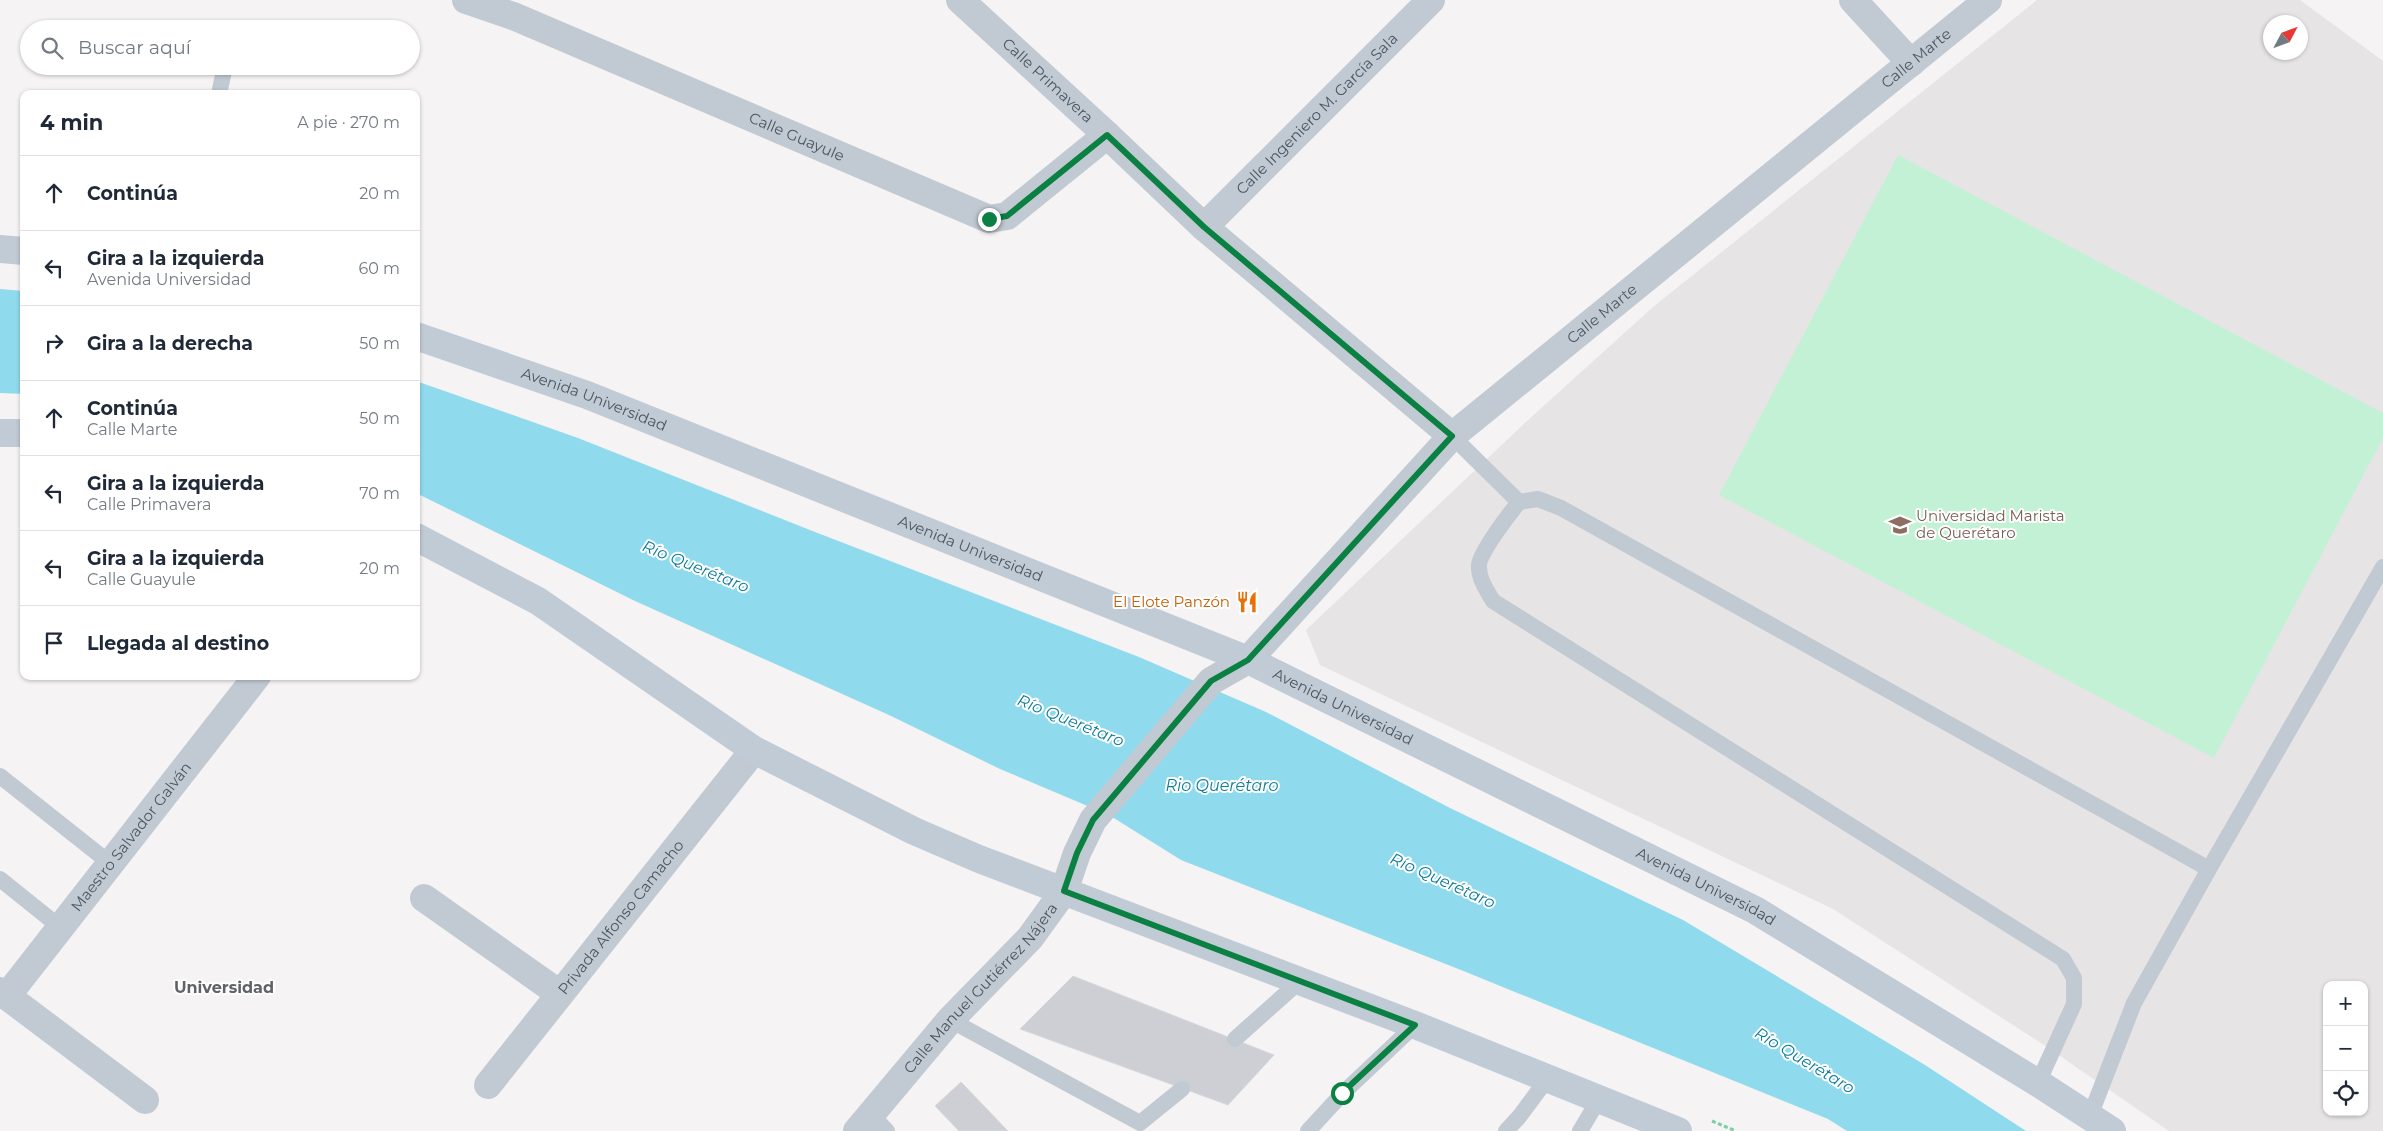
<!DOCTYPE html>
<html lang="es">
<meta charset="utf-8">
<style>
:root{--surface:#fff;--page:#f2f2f3;--text:#1f2937;--muted:#747a83;--line:#e0e1e3}
body{margin:0;font-family:Montserrat,sans-serif;background:var(--page);color:var(--text)}
.controls{position:absolute;right:15px;bottom:15px;display:grid;overflow:hidden;border-radius:10px;box-shadow:0 1px 4px #0004}
.controls button{width:45px;height:45px;display:grid;place-items:center;padding:0;border:0;border-bottom:1px solid var(--line);background:var(--surface);color:var(--text);font:25px sans-serif}
.compass{position:absolute;left:2263px;top:15px;width:45px;height:45px;border-radius:50%;background:var(--surface);box-shadow:0 1px 4px #0004;rotate:49deg}
.stop{position:absolute;width:15px;height:15px;margin:-11px;border:4px solid #0b8043;border-radius:50%;background:#fff}
.stop.end{background:#0b8043;border-color:#fff;box-shadow:0 1px 5px #0008}
.list{margin:0;padding:0;list-style:none}
h2{display:flex;justify-content:space-between;align-items:center;height:65px;margin:0;padding:0 20px;font-size:21px}
h2 small{font-size:16px;font-weight:400;color:var(--muted)}
.list li{display:grid;grid-template-columns:32px 1fr auto;gap:15px;align-items:center;box-sizing:border-box;height:75px;padding:0 20px;border-top:1px solid var(--line)}
.list b{display:block;font-size:19px;white-space:nowrap}
.list p{margin:0;font-size:16px;white-space:nowrap;color:var(--muted)}
.list em{font-size:16px;font-style:normal;color:var(--muted)}
.icon{flex:none;width:28px;height:28px;fill:none;stroke:currentColor;stroke-width:2;stroke-linecap:round;stroke-linejoin:round}
.map{position:relative;flex:none;width:2383px;height:1131px;overflow:hidden}
.search{position:absolute;background:var(--surface);box-shadow:0 1px 4px #0004;left:20px;top:20px;width:400px;height:55px;display:flex;align-items:center;gap:12px;box-sizing:border-box;padding:0 18px;border-radius:28px;color:var(--muted);font-size:19px}
.panel{position:absolute;background:var(--surface);box-shadow:0 1px 4px #0004;left:20px;top:90px;width:400px;height:590px;border-radius:10px}
.map>svg:first-child{display:block}
</style>
<div class="map">
<svg width="2383" height="1131" viewBox="0 0 2383 1131">
<rect width="100%" height="100%" fill="#f5f3f3"/>
<path fill="#e6e4e5" fill-rule="evenodd" d="M2037,0H2300L2383,61V1131H2169L2047,1047L1833,909L1320,665L1306,630L1527,421L1653,307ZM2270,22H2300V52H2270ZM2327,985H2364V1112H2327Z"/>
<path fill="#c3f1d5" d="M1898,155L2383,413V438L2214,758L1719,495Z"/>
<path fill="#90daee" d="M0,289L24,291V394L0,393Z
M416,381L578,438L815,532L1139,657L1266,712L1450,808L1683,920L1925,1065L2026,1131H1847L1828,1119L1461,970L1181,860L1109,815L1000,769L889,715L635,601L416,493Z"/>
<path fill="#cdcfd5" stroke="#d7d9de" d="M1073,976L1274,1055L1228,1105L1020,1029Z
M961,1082L1008,1131H959L935,1106Z"/>
<g fill="none" stroke-linecap="round" stroke-linejoin="round">
<path stroke="#7ad0a6" stroke-width="3" stroke-dasharray="4 2.5" stroke-linecap="butt" d="M1712,1121L1736,1131"/>
<path stroke="#c1cad2" stroke-width="16" d="M219,94L225,66
M1452,436L1519,502
M0,776L111,864
M2209,869L2383,567
M0,879L61,928
M950,1020L1140,1123L1182,1089
M1235,1039L1300,981
M2038,1083L2074,1004V978L2063,959L1493,601C1487,591 1478,578 1479,565C1480,552 1510,513 1519,502L1538,499L1561,508L2209,869L2134,1003L2090,1116
M871,1114L887,1131
M1308,1131L1343,1093L1415,1025
M1506,1131L1519,1117L1548,1078
M1580,1131L1599,1099"/>
<g stroke="#c1cad2" stroke-width="28">
<path id="s1" d="M466,0L513,16L989,219L1007,216L1107,135"/>
<path id="s2" d="M960,0L1107,135L1204,227L1452,436L1988,0"/>
<path d="M1853,0L1911,63"/>
<path id="s3" d="M1204,227L1431,0"/>
<path d="M424,898L560,994"/>
<path d="M0,991L145,1100"/>
<path id="s4" d="M7,996L257,676"/>
<path id="s5" d="M488,1085L754,750"/>
</g>
<path stroke="#c1cad2" stroke-width="28" id="s6" d="M857,1131L950,1020L1030,938L1064,891L1077,853L1093,820L1211,681L1248,660L1452,436"/>
<g stroke="#c1cbd6" stroke-width="28">
<path d="M0,249L24,251"/>
<path id="s7" d="M416,336L587,395L1248,660L1755,910L2038,1083L2112,1131"/>
<path d="M0,433H24"/>
<path d="M416,537L538,601L754,750L914,831L979,859L1415,1025L1678,1131"/>
</g>
</g>
<g fill="none" stroke-linecap="round" stroke-linejoin="round">
<path stroke="#0b8043" stroke-width="6" d="M989,219L1007,216L1107,135L1204,227L1452,436L1248,660L1211,681L1093,820L1077,853L1064,891L1415,1025L1342,1093"/>
</g>
<defs>
<g id="university-bare" transform="scale(1.725)"><path d="M0-5L7-2L0 1L-7-2ZM-4 1L0 2.5L4 1V4Q0 6-4 4Z" fill="#8d6e63" stroke="#fff" stroke-width="2.5" paint-order="stroke"/></g>
<g id="restaurant-bare" transform="scale(1.725)"><path d="M-5-6h1v4h1v-4h1v4h1v-4h1v5L-1.5 .5V6h-2V.5L-5-1ZM5-6V6H3V1.5H1.5Q1.5-4 5-6Z" fill="#e8710a" stroke="#fff" stroke-width="2.5" paint-order="stroke"/></g>
</defs>
<g fill-rule="evenodd">
<use href="#university-bare" x="1900" y="525"/>
<use href="#restaurant-bare" x="1247" y="602"/>
</g>
<g text-anchor="middle" stroke-width="4" stroke-linejoin="round" paint-order="stroke">
<g font-size="15" fill="#4a5661" stroke="#fff">
<text dy="5" stroke="none"><textPath href="#s2" startOffset="1256">Calle Marte</textPath></text>
<text dy="5" stroke="none"><textPath href="#s2" startOffset="119">Calle Primavera</textPath></text>
<text dy="5" stroke="none"><textPath href="#s3" startOffset="160">Calle Ingeniero M. García Sala</textPath></text>
<text dy="5" stroke="none"><textPath href="#s1" startOffset="358">Calle Guayule</textPath></text>
<text dy="5" stroke="none"><textPath href="#s2" startOffset="851">Calle Marte</textPath></text>
<text dy="5" stroke="none"><textPath href="#s7" startOffset="189">Avenida Universidad</textPath></text>
<text dy="5" stroke="none"><textPath href="#s7" startOffset="594">Avenida Universidad</textPath></text>
<text dy="5" stroke="none"><textPath href="#s7" startOffset="999">Avenida Universidad</textPath></text>
<text dy="5" stroke="none"><textPath href="#s4" startOffset="202">Maestro Salvador Galván</textPath></text>
<text dy="5" stroke="none"><textPath href="#s7" startOffset="1404">Avenida Universidad</textPath></text>
<text dy="5" stroke="none"><textPath href="#s5" startOffset="214">Privada Alfonso Camacho</textPath></text>
<text dy="5" stroke="none"><textPath href="#s6" startOffset="189">Calle Manuel Gutiérrez Nájera</textPath></text>
</g>
<g font-size="15" fill="#785e54" stroke="#fff" text-anchor="start">
<text x="1916" y="521">Universidad Marista<tspan x="1916" dy="17">de Querétaro</tspan></text>
</g>
<g font-size="15" fill="#c56008" stroke="#fff" text-anchor="end">
<text x="1230" y="607">El Elote Panzón</text>
</g>
<g font-size="16" font-style="italic" fill="#0c7c9b" stroke="#fff">
<text transform="translate(696 566) rotate(22)" y="6">Río Querétaro</text>
<text transform="translate(1071 720) rotate(22)" y="6">Río Querétaro</text>
<text x="1222" y="791">Rio Querétaro</text>
<text transform="translate(1443 880) rotate(24)" y="6">Río Querétaro</text>
<text transform="translate(1805 1060) rotate(31)" y="6">Río Querétaro</text>
</g>
<g font-size="16" font-weight="bold" fill="#5f6368" stroke="#fff">
<text x="224" y="993">Universidad</text>
</g>
</g>
</svg>
<div class="controls">
<button>+</button>
<button>−</button>
<button><svg class="icon" aria-label="locate" viewBox="0 0 24 24"><circle cx="12" cy="12" r="6"/><path d="M12 2v4M12 18v4M2 12h4M18 12h4"/></svg></button>
</div>
<svg class="compass" viewBox="-18 -18 36 36"><path d="M0-13l5 13h-10z" fill="#e53935"/><path d="M0 13l5-13h-10z" fill="#747a83"/></svg>
<div class="stop" style="left:1342px;top:1093px"></div>
<div class="stop end" style="left:989px;top:219px"></div>
<div class="search"><svg class="icon" aria-label="search" viewBox="0 0 24 24"><circle cx="10" cy="10" r="6"/><path d="M15 15l6 6"/></svg>Buscar aquí</div>
<section class="panel">
<h2>4 min<small>A pie · 270 m</small></h2>
<ul class="list">
<li><svg class="icon" aria-label="ahead" viewBox="0 0 24 24"><path d="M12 20V5M6 11l6-6 6 6"/></svg><div><b>Continúa</b></div><em>20 m</em></li>
<li><svg class="icon" aria-label="left" viewBox="0 0 24 24"><path d="M17 20v-9H6M10 6l-5 5 5 5"/></svg><div><b>Gira a la izquierda</b><p>Avenida Universidad</p></div><em>60 m</em></li>
<li><svg class="icon" aria-label="right" viewBox="0 0 24 24"><path d="M7 20v-9h11M14 6l5 5-5 5"/></svg><div><b>Gira a la derecha</b></div><em>50 m</em></li>
<li><svg class="icon" aria-label="ahead" viewBox="0 0 24 24"><path d="M12 20V5M6 11l6-6 6 6"/></svg><div><b>Continúa</b><p>Calle Marte</p></div><em>50 m</em></li>
<li><svg class="icon" aria-label="left" viewBox="0 0 24 24"><path d="M17 20v-9H6M10 6l-5 5 5 5"/></svg><div><b>Gira a la izquierda</b><p>Calle Primavera</p></div><em>70 m</em></li>
<li><svg class="icon" aria-label="left" viewBox="0 0 24 24"><path d="M17 20v-9H6M10 6l-5 5 5 5"/></svg><div><b>Gira a la izquierda</b><p>Calle Guayule</p></div><em>20 m</em></li>
<li><svg class="icon" aria-label="arrive" viewBox="0 0 24 24"><path d="M6 21V4h12l-3 4 3 4H6"/></svg><div><b>Llegada al destino</b></div></li>
</ul>
</section>
</div>
